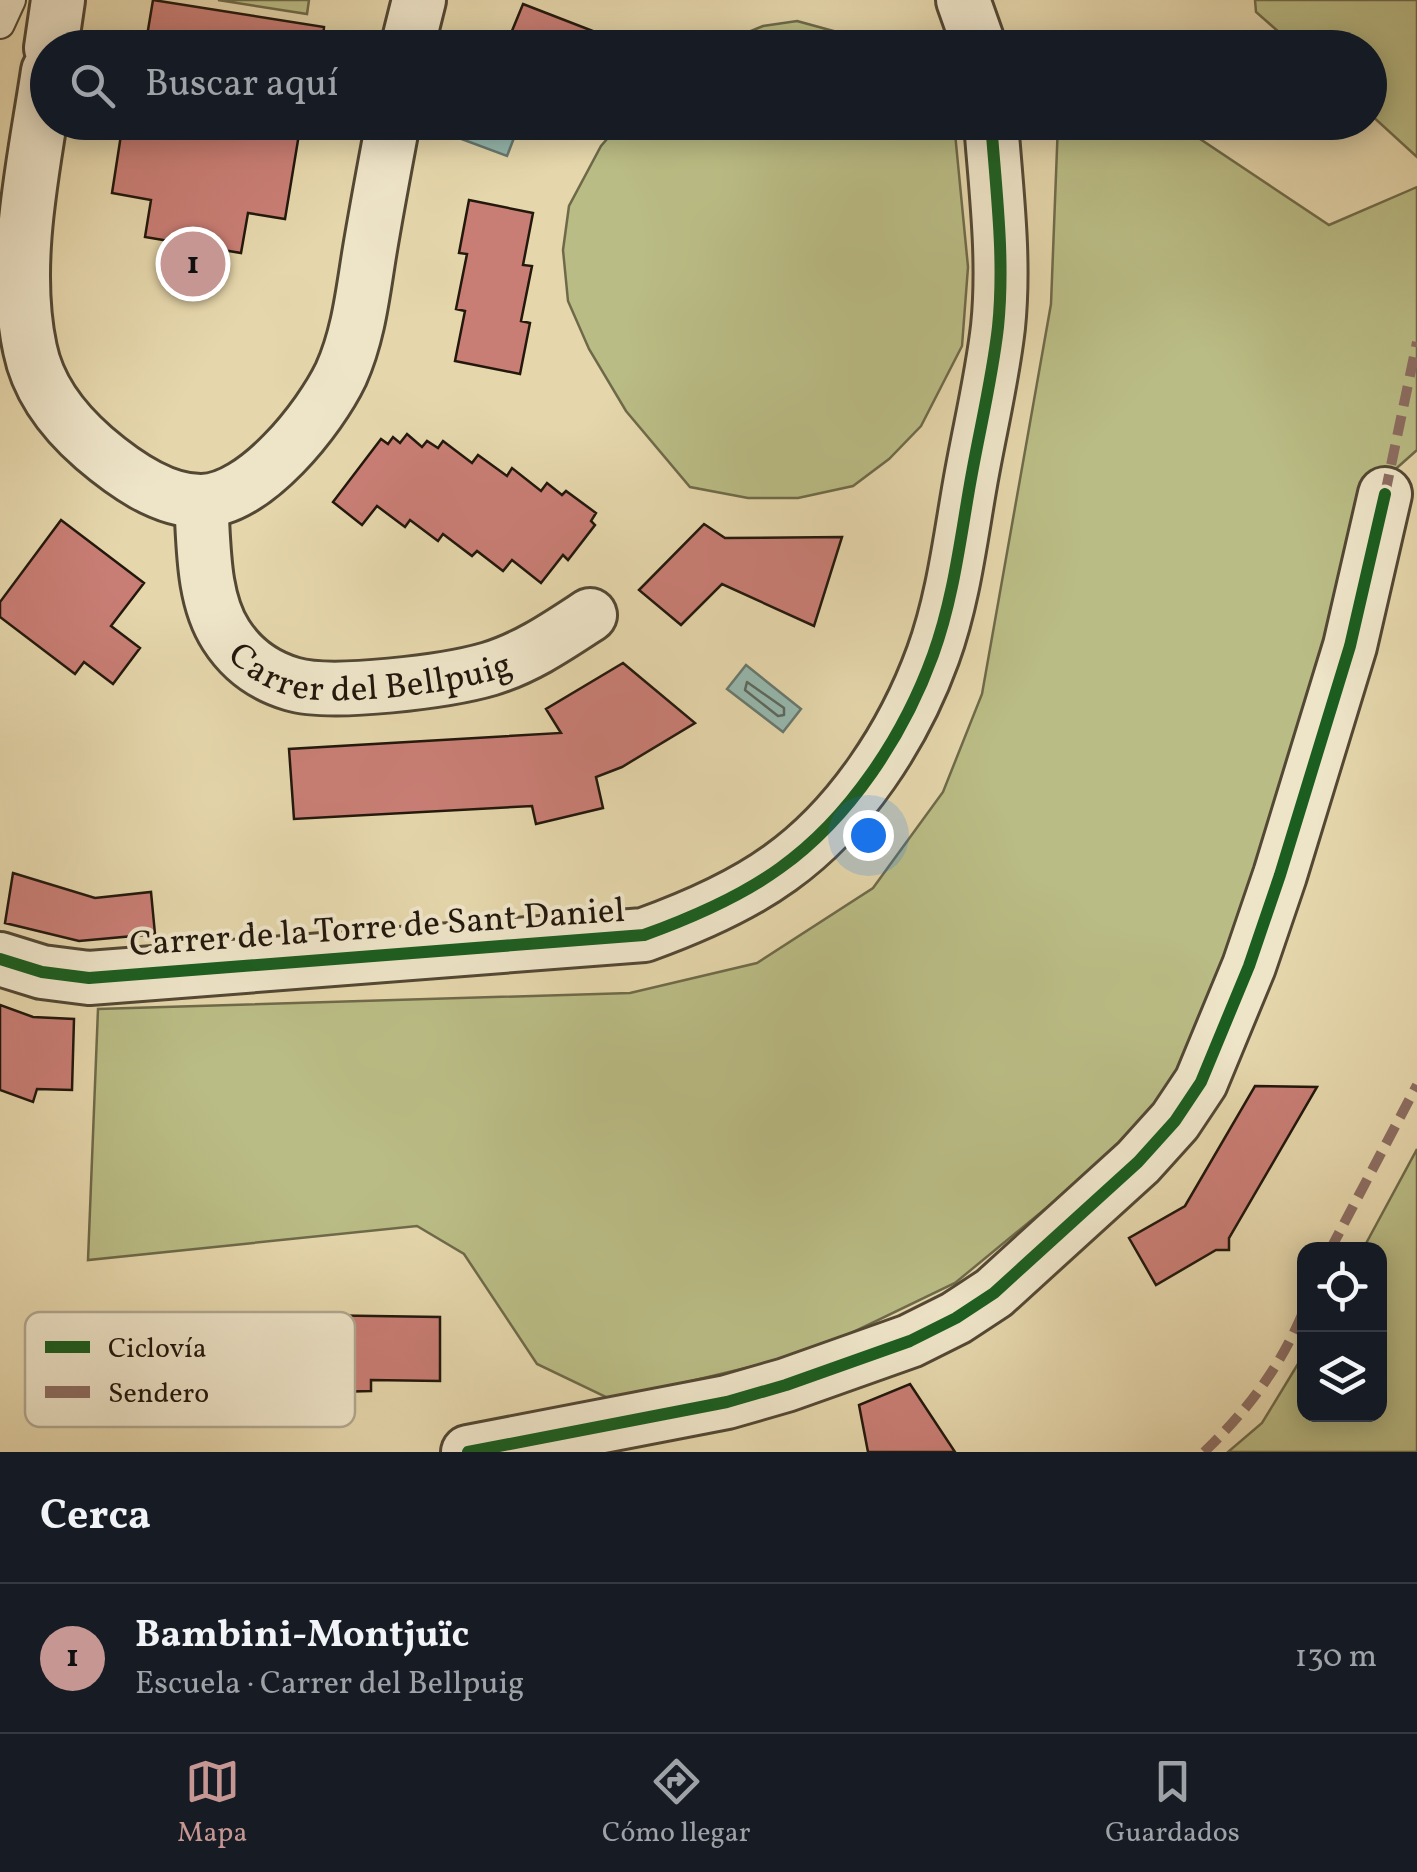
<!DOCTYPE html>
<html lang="es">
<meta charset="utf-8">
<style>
:root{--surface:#171b24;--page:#20242c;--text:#f1f3f6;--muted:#9ea1a6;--line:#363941;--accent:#c59692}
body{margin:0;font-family:Vollkorn,serif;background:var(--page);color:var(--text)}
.controls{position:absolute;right:30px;bottom:30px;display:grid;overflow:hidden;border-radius:20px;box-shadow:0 5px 25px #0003}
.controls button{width:90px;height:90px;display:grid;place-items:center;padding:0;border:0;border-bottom:2px solid var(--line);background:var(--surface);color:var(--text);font:50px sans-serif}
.you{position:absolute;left:868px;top:835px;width:35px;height:35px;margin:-25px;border:8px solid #fff;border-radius:50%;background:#1a73e8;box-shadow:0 0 0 15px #1a73e833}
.badge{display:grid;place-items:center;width:65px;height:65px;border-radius:50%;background:var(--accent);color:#111;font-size:32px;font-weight:700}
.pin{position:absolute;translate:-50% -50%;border:5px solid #fff;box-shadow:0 2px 10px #0006}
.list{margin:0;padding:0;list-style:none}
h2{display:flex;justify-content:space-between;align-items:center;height:130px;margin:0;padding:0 40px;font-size:42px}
h2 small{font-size:32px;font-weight:400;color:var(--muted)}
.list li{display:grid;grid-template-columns:65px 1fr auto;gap:30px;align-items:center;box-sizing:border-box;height:150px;padding:0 40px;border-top:2px solid var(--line)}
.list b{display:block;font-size:38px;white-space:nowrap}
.list p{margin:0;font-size:32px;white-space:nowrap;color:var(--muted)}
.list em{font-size:32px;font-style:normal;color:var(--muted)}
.icon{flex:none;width:55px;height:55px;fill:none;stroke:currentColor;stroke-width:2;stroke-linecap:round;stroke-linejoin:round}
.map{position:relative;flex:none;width:1417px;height:1452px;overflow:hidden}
.search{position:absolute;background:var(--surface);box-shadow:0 5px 25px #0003;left:30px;right:30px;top:30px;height:110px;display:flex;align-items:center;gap:25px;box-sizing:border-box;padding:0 35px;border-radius:55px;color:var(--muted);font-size:38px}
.sheet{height:280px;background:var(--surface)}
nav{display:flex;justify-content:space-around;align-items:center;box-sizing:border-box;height:140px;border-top:2px solid var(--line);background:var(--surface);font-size:28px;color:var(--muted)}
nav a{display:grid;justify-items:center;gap:5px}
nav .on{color:var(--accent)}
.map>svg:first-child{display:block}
</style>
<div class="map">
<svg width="1417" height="1452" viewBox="0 0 1417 1452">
<rect width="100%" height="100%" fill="#e5d6ab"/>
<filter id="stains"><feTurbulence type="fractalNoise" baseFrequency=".002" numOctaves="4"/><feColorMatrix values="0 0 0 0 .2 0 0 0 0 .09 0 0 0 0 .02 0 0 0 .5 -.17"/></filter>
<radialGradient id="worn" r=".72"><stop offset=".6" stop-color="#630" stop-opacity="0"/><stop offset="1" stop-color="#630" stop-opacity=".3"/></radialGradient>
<path fill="#babc85" stroke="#6e6a49" stroke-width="2.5" d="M218,0H309L307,14Z
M1255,0H1417V157L1370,114V48L1296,47L1256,12Z
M797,21L837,32L869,47H712L763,26Z
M1160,122L1182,127L1329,225L1417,187V450L1363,498L1278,813L1198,1039L1146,1126L955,1283L812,1352L612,1400L537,1364L464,1254L417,1226L88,1260L98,1009L630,993L757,963L873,888L943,792L982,694L1051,304L1058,123Z
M621,123H954L968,267L962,346L921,426L889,459L853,486L798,498H748L690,487L626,411L589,349L568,301L563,250L569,206L601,146Z
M1417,1149V1452H1228L1262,1423L1304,1354V1414H1380V1250L1363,1249Z"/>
<path fill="#96b8ae" stroke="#68786e" stroke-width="2.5" d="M453,122L497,123L517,130L507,156L448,134Z
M746,665L801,709L783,732L727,689Z"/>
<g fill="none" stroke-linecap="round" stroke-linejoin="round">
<path stroke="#5c685e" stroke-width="2.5" d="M747,682L784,708V715L778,716L745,690Z"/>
</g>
<path fill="#c97e75" stroke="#22180d" stroke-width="2.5" d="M153,0L324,27L322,48H145Z
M523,4L629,45L628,48H505Z
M123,122H301L285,219L248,213L241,253L145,237L151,200L112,193Z
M469,200L533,213L523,265L532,266L521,321L530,323L520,374L455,361L465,311L456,309L467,254L459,253Z
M407,434L422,447L427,441L438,448L443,441L472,463L478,455L507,476L512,468L541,491L547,483L562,495L566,491L596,513L591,521L595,525L568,560L563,555L541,583L512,560L503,571L477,551L472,556L443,534L438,541L410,520L405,527L377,506L362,525L333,502L381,439L388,444L393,437L400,443Z
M61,520L144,583L111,626L140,648L113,684L84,662L75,674L0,617V602Z
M704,524L725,538L842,537L814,626L722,584L681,625L639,590Z
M623,663L695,723L622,767L596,777L603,808L536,824L532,806L294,819L289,749L561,733L546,709Z
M13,873L95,898L151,892L155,934L79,941L5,923Z
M0,1005L33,1017L74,1019L72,1090L37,1089L33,1102L0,1090Z
M1255,1086L1317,1087L1229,1238V1250H1216L1156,1285L1129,1238L1185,1206Z
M307,1315L440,1317V1381L371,1380V1391L296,1393L297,1327H307Z
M910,1384L955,1452H868L859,1405Z"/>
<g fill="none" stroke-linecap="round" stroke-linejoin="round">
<g stroke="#534834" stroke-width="32">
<path id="service" d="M0,24L11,0"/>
</g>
<g stroke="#534834" stroke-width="58">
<g id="minor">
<path d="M963,0L980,48"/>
<path d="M51,48L58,0"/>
<path d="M407,48L419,0"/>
<path d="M48,71C35,159 11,261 30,349C38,389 63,421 94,448C122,472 161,501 201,501C255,501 320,418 341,374C359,334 363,291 370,249C377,207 385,165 393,122"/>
<path id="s1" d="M201,501C204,544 202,598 226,635C242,660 265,676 292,684C332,696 448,681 489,669C526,658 558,636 590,615"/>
<path d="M0,959L42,972L89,978L644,935C691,918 740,897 780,868C850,818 904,735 933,655C953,600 960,541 970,484C979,432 992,380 998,327C1005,259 996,190 991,122"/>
<path d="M468,1452L727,1402L786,1385L910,1341L956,1318L994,1293L1138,1162L1175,1121L1201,1082L1249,966L1280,875L1350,646L1385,494"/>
</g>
</g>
<use href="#service" stroke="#eee4c8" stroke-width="28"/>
<use href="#minor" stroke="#eee4c8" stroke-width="52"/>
<path stroke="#8d6e63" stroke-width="10" stroke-dasharray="20 10" stroke-linecap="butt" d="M1385,494L1417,342
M1330,1250L1417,1085
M1204,1452C1248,1410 1281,1366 1304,1310"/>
<g stroke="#eee4c8" stroke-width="19">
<path id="cycleway" d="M0,959L42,972L89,978L644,935C691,918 740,897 780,868C850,818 904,735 933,655C953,600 960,541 970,484C979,432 992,380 998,327C1005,259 996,190 991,122
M468,1452L727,1402L786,1385L910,1341L956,1318L994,1293L1138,1162L1175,1121L1201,1082L1249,966L1280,875L1350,646L1385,494"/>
</g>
<use href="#cycleway" stroke="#1b5e20" stroke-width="12"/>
</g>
<g text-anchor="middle" stroke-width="8" stroke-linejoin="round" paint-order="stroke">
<g font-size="35" fill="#22180d" stroke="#eee4c8">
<text dy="12" stroke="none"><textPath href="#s1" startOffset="298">Carrer del Bellpuig</textPath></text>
<text transform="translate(377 926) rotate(-4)" y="12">Carrer de la Torre de Sant Daniel</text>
</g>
</g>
<rect x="25" y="1312" width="330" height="115" rx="15" fill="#eee4c8" stroke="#b1a790" stroke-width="2.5"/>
<rect x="45" y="1341" width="45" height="12" fill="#1b5e20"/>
<rect x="45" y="1386" width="45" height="12" fill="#8d6e63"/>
<g font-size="28" fill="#22180d">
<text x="108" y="1357">Ciclovía</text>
<text x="108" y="1402">Sendero</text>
</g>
<rect width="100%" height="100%" filter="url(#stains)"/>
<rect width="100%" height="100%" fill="url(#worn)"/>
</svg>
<div class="controls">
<button><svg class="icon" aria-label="locate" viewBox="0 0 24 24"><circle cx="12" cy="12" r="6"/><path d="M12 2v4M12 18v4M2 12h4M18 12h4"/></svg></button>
<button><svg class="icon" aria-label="layers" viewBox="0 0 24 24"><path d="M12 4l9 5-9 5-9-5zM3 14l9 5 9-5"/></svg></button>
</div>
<div class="you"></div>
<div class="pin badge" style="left:193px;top:264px">1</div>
<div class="search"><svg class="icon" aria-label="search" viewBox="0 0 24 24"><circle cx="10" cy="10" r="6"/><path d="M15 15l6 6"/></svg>Buscar aquí</div>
</div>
<section class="sheet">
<h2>Cerca<small></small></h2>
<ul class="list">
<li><span class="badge">1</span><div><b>Bambini-Montjuïc</b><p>Escuela · Carrer del Bellpuig</p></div><em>130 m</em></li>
</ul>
</section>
<nav>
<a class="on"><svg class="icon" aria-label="map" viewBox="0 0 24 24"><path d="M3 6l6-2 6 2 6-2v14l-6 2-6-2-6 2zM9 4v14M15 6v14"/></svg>Mapa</a>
<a><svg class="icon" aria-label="directions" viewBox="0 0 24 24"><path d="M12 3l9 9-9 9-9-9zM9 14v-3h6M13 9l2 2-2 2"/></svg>Cómo llegar</a>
<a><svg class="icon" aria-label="saved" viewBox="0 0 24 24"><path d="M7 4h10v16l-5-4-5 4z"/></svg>Guardados</a>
</nav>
